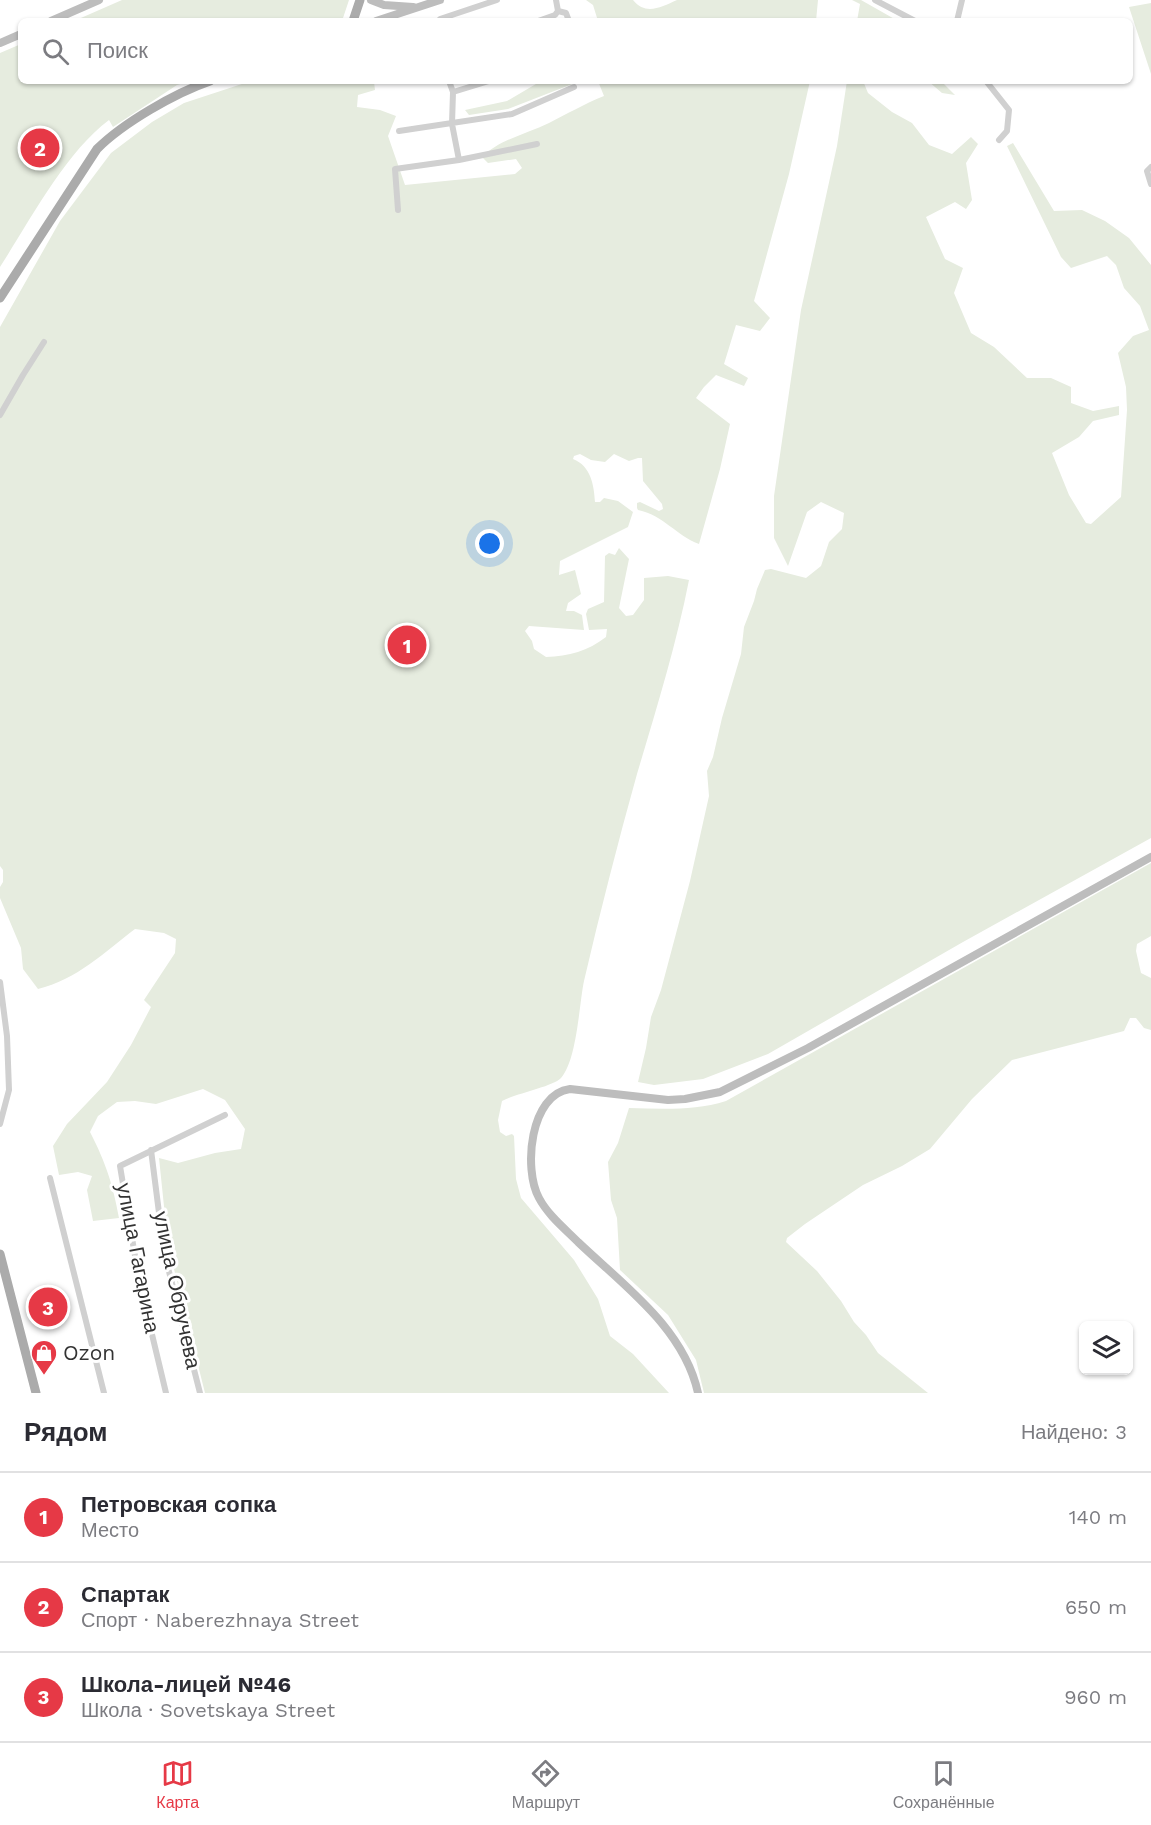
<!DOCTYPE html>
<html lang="ru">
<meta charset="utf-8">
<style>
:root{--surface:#fff;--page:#f2f2f3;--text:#2b2b33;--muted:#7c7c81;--line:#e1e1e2;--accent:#e63946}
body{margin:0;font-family:"Work Sans",sans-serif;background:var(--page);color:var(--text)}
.controls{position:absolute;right:18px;bottom:18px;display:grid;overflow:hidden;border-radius:9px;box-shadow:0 2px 4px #0004}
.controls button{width:54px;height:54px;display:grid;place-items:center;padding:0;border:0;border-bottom:2px solid var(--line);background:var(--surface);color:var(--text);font:30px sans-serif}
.you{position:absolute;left:490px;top:544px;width:21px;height:21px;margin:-15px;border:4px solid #fff;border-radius:50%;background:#1a73e8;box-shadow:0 0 0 9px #1a73e833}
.badge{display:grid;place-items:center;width:39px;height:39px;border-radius:50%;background:var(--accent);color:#fff;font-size:20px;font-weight:700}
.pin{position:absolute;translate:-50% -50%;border:3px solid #fff;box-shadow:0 2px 6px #0006}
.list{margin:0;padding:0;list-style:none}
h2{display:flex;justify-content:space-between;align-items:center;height:78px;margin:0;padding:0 24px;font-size:26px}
h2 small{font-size:20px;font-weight:400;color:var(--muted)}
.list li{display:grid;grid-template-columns:39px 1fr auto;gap:18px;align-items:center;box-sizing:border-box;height:90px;padding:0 24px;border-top:2px solid var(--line)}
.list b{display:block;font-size:22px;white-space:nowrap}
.list p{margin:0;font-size:20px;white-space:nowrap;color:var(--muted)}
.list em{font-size:20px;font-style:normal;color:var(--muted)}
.icon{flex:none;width:33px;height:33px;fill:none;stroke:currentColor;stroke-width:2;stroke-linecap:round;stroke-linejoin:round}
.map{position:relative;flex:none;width:1151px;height:1393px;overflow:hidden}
.search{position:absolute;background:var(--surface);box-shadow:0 2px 4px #0004;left:18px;right:18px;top:18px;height:66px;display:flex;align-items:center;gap:15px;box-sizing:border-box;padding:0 21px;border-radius:9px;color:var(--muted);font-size:22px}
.sheet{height:348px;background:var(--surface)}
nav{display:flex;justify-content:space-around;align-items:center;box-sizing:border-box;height:84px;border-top:2px solid var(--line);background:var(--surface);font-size:16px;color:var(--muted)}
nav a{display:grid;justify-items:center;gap:3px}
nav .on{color:var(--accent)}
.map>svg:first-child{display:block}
</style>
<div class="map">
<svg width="1151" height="1393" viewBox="0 0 1151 1393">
<rect width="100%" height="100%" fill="#fff"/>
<path fill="#e6ecdf" d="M122,0H349L342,21H74Z
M586,0H633C646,16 661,7 677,0H818L816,21H598L593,5Z
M852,0H861L898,21H857L860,4Z
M1151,3V74L1129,7Z
M21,44V81H190L177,85L113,127L109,120C65,153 31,219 0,267V53Z
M251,81L374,82L375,90L358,95L357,107L380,110L396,116L388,136L405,185L515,174L522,168L516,159L488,163L482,157C500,139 527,134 549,123C567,114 584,104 604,96L598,81H810L789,174L754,301L770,318L760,331L736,325L724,364L748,378L744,386L716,375L704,387L696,398L730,424L720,469L699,544C675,535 665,516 638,510L637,508V503L640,502L659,511L663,509L662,504L643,481L642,458H638L629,461L614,454L605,462L591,460L580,454L574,456L573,459C591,466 594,485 595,502H600L604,498L618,501L633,512L628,527L560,561L559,575L575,570L581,594L568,603L566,611H574L582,615L584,630L529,626L525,631L532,641L534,649L546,657C569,656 588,651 606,637L607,629L589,630L586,614L588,609L604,602L605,556L609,553L615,555L619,548L629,559L619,608L626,616L633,615L644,600V578L668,576L689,580C676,646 656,710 637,774C618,842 600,912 584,981C579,1005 577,1060 561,1078C552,1087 517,1093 502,1101L498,1120L500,1132L506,1136L512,1134L514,1136L516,1179L521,1198L574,1260L598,1299L610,1336L633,1354L669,1393H205L168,1245L159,1158L178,1163L215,1153L241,1149L245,1129L225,1100L203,1089L156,1104L135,1101L117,1102L98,1116L90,1132C106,1163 113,1185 119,1218L93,1221L87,1190L92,1176L78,1172L59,1175L53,1146L67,1124L107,1082L131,1045L151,1007L144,1000L175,953L176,939L164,933L135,929C105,952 76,980 38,989L23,969L21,948L0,898V887L3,882V870L0,866V327L60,221L111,153L152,122L184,103Z
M541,81H580L508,109L469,115L465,110L507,101Z
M847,81H863L868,93L892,112L912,123L929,145L952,154L971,137L978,144L966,163L972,200L966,209L955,202L926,217L945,259L963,268L954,293L971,333L994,347L1027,378H1051L1071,387V403L1093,411L1119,406V415L1093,421L1079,437L1052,453L1069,495L1086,523L1091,524L1121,497L1127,410L1126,387L1118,353L1133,336L1149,330L1140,306L1124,288L1116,265L1107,256L1071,268L1061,257L1007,146L1013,143L1054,211L1082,210L1105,221L1129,238L1151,265V838L963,942L768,1054L703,1079L654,1085L638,1082L646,1048L651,1017L661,990L690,881L709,796L707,771L713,757L722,718L741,654L744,627L754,601L757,589L765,570L771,569L806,578L821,566L829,542L842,529L844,513L821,502L807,512L788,566L774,538V496L801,310L837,146Z
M928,81H941L955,95L942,93Z
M1151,863V936L1137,944L1136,951L1141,973L1151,978V1030L1144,1028L1136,1018H1130L1124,1031L1012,1060L972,1099L930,1149L902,1166L863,1185L805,1224L787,1238L786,1242L817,1271L841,1301L854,1322L866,1335L878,1353L928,1393H704L696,1360L668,1315L620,1270L617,1218L611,1200L608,1162L618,1143L629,1108C662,1109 694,1111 726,1101Z"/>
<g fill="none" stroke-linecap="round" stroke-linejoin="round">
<path stroke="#d0d0d0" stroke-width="6" d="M556,0L558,11L566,13L569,21
M875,0L915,21
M440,21V19L497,0
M538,21L555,15L558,11
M957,21L962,0
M449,81L453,92L452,124L459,160
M986,81L1009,110L1007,131L999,140
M453,92L489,81
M399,131L512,114L574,87
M1151,167L1147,171L1151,184
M398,210L395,169L459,160L537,144
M0,415L23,375L44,342
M0,982L7,1036L9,1090L0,1124
M151,1150L164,1252L200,1393
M50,1178L104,1393
M166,1393L139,1280L120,1166L225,1115"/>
<path stroke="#bdbdbd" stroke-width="8" d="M371,0L384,5L413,7
M51,21L99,0
M376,21L440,0
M0,43L21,34
M698,1393C684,1328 623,1285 578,1242C564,1228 548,1215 539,1198C523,1169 530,1094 570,1089L668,1100L685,1099L720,1092L808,1048L1151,857"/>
<path stroke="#ababab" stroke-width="9" d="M353,21L360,0
M0,298L97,149C123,123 175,93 210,81
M0,1254L36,1393"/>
</g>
<defs>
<g id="shop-pin" transform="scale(1.35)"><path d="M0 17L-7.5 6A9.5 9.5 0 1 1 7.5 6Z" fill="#e63946" stroke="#fff"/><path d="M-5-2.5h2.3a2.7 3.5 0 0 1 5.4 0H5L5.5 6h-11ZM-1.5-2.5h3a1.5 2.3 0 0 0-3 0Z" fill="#fff"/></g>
</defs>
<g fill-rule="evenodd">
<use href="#shop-pin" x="44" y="1353"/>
</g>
<g text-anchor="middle" stroke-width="6" stroke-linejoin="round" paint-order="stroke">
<g font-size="21" fill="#333" stroke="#fff">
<text transform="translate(138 1258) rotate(79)" y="7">улица Гагарина</text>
<text transform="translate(177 1290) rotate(78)" y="7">улица Обручева</text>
</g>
<g font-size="21" fill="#333" stroke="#fff" text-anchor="start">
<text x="63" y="1360">Ozon</text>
</g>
</g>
</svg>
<div class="controls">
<button><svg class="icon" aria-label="layers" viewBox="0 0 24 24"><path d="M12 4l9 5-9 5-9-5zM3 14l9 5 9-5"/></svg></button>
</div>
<div class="you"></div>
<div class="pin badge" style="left:407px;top:645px">1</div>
<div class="pin badge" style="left:40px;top:148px">2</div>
<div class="pin badge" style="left:48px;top:1307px">3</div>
<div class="search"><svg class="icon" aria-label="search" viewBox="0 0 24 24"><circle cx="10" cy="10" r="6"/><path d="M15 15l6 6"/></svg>Поиск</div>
</div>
<section class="sheet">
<h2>Рядом<small>Найдено: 3</small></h2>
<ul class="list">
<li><span class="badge">1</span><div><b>Петровская сопка</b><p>Место</p></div><em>140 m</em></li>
<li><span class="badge">2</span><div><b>Спартак</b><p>Спорт · Naberezhnaya Street</p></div><em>650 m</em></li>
<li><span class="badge">3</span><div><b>Школа-лицей №46</b><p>Школа · Sovetskaya Street</p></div><em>960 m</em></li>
</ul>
</section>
<nav>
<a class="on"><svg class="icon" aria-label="map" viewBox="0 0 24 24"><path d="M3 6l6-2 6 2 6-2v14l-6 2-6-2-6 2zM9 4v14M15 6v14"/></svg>Карта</a>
<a><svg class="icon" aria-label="directions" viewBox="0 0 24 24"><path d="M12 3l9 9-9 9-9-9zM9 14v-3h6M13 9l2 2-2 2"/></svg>Маршрут</a>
<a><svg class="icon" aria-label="saved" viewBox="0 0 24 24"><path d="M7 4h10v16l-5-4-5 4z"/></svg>Сохранённые</a>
</nav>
